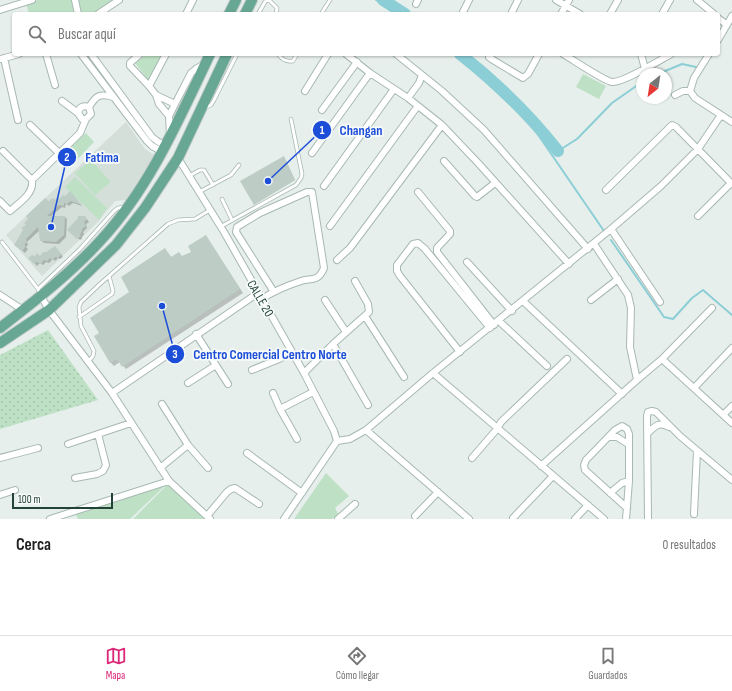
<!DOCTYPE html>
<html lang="es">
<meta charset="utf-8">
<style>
:root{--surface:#fff;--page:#f2f2f2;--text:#222;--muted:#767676;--line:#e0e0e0;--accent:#db2777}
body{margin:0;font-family:"Sofia Sans Condensed",sans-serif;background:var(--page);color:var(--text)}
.compass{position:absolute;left:636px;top:68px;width:36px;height:36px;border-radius:50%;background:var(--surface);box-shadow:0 1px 3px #0004;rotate:210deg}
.scale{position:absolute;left:12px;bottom:10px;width:101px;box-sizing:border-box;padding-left:4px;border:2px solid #234339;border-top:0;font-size:11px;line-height:14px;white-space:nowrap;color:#234339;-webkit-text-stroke:3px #f7fbf9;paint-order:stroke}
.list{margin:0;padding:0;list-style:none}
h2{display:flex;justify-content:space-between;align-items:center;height:52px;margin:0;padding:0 16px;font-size:17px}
h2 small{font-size:13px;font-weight:400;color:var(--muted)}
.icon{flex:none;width:22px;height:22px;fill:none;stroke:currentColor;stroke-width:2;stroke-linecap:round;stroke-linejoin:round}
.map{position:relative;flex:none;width:732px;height:519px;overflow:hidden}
.search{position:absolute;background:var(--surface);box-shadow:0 1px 3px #0004;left:12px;right:12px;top:12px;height:44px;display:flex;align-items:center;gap:10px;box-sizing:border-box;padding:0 14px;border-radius:4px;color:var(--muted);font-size:15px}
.sheet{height:116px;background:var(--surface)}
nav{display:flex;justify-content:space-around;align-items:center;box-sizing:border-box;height:56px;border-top:1px solid var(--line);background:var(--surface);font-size:11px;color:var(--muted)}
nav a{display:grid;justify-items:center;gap:2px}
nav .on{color:var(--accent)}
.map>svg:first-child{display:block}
</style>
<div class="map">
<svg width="732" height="519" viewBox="0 0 732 519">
<defs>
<pattern id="grass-dots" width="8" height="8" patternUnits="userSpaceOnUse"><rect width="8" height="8" fill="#bee1c6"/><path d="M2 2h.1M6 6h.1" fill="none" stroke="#a3c2ab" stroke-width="1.8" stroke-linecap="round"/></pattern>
</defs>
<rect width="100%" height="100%" fill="#e6efeb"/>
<path fill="#d4dfd9" d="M126,122L145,149L154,155L126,200L115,201L98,222L42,276L6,235Z"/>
<path fill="url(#grass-dots)" d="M48,330L98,400L0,429V355Z"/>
<path fill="#bee1c6" d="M38,0H74L76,14H29L26,3Z
M77,0H119L98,14H80Z
M147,54H163L149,81L135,63Z
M583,74L606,86L599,99L576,87Z
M86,133L94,142L77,160L67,150Z
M91,160L111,182L95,195L75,173Z
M75,177L107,208L99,220L65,187Z
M326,473L349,496L335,508L338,514L332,519H294Z
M169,482L130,519H78L75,513Z
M169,483L207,519H133Z"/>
<path fill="#0003" d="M284,158L295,180L255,204L241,182Z
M70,193L82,206L73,203L69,206L66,204L65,208L62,207L50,217H65L67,219L66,237L59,244L44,243L41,240L40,230L27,242L28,245L26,247L28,249L25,253L18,247L49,202L55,201L58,198L60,200L66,197Z
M85,217L89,222L86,224L87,228L83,232L84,234L82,237V239L80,240L69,230Z
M208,239L243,293L126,369L120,362L114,366L111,363L100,333L130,292L168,253L172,258L182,257L193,252Z
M57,249L63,257L60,259L58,258L55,261L53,259L49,263L46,262L43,265L40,263L37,266L30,258L40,257Z"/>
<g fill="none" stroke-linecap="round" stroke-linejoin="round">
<path stroke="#8cced6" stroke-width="2" d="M376,0L398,14
M455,54L467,64L530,123L604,231
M658,74L682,64L696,67
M558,151L577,139L612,103L642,82
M611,240L664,317L673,319L692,298L703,290L732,315"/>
<path stroke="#8cced6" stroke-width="12" d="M383,0L405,14
M460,54C497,83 529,114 558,151"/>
</g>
<path fill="#bdcdc6" d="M284,156L295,180L254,205L240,181Z
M70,191L82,205L70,201L67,204L64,203V206L59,205L47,216H65L64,235L56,242L40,241L38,227L26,239L27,242L24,245L26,246L22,251L14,245L23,230L21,228L26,225L24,223L28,219L26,216L45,198L49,201L53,198L55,200L58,196L59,199L63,195L65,196Z
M78,216H85L87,219L84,222L86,226L82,229V231L80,235L81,236L77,239L67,230L78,218Z
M206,235L240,289L122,367L117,359L110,363L94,336L99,333L90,318L129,292L121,277L165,248L171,257L179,252L182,256L191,252L188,246Z
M55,246L61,254L58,258L55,257L52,260L50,258L47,261L44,260L41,264L37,262L34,264L28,258L32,255L35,256L37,253L40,256L43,252H46Z"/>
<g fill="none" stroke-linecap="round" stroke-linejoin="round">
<g stroke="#a8b8b2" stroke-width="4.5">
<path id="lane" d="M258,14L265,2L267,0L270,1L277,8L276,14
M321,14L330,0
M278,54C282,60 286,62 293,61L297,54
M204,108L211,105L214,100L237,54
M189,176L200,170H204L213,185
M199,192L231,175L239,165
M222,199L232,220
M220,227L296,185L301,178L302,174L291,119
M2,242L38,289
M40,294L38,289L40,287L79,250L114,211L118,208L125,207
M79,317L112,294L113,291L109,276
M88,362L93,356L94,351L81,326L79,307L81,302L100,284L168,224L178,220L195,219L210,210"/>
</g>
<g stroke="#a8b8b2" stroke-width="8">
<path id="street" d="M75,0L78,14
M556,0L580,14
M697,0L714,14
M416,4L418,0
M0,10L32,0
M98,14L119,0
M186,14L193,0
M462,14L469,0
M511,14L518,0
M561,14L569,0
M610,14L618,0
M662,14L670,0
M718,18L727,25
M718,40L732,16
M46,54L55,85
M81,54L147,141L152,146L163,152
M91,54L152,137L157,141L166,146
M140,54L130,63V66L149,86L156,95L159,104L169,116
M346,54L370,73L408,98L442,125L479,164L569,264
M396,54L442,91L484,130L588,249
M490,54L489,57L493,60L523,78L528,74L539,54
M563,54C572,59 604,81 612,82C623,83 660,60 671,54
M641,54L645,69
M709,54L694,78L690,91L695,98L732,122
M4,58L18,120
M1,59L19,54
M149,86L166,54
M305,91L328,54
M156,95L175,104
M675,95L683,91H690
M408,98L419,83L422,75
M62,101L78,113L82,119H86
M89,107C96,96 99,93 113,97
M322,110L357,62
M78,113C79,107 83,105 89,107
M30,125L59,153
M170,135L169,116L175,104L191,73L197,68L205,64
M3,151L32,180
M312,153L370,73
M178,158L224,232L304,373L334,431L337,441
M444,161L475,196L477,197L495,183
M324,186L394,89
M606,190L672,125L676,127L732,184
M418,192L450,231V234L437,248V252L494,325
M0,201L10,211C20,202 34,194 32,180L80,133L86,119L91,114L89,107
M698,216L731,183
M330,226L417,107
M611,229L660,302
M594,244L628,295L631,308L630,347L637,380
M337,260L350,248L442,125
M467,262L512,311
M0,295L23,310
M41,296L49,310L112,393L169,481L210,519
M262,299C272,292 289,285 301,281C306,279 312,280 316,278C321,276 322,272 324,268L312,192H307L260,213L237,227L236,232L274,292
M325,300L346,332
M591,300L618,279
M523,301L622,394
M365,316L404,377
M499,321L547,366
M196,334L228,384
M333,344L368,405
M460,352L400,276L397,271V265L413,244L418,243L425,249L490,328
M662,359L732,423
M252,370L279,359L292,352
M304,373L333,344L369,312L368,304L355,281
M433,373L604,519
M188,383L216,365
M694,388L732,348
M112,393L258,293
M273,393L280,409L297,439
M162,404L188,445L208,468
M280,409L313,392
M723,415L732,406
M366,430L469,519
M648,433C656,425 659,422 669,427
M609,437H617L628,444
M68,444L131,423
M247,453L302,493
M0,458L38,448
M472,458L497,429L501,422L567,359
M541,466L637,380L662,359L712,308
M160,468L188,445
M75,478L97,474L103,471L106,465L98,434
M610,493L622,483L629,481
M0,495L15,490
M694,514L697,451
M207,516L227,492L231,489L235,488L259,504
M415,516L438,492
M513,518L553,476
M50,519L169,481
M284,519L337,441L350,439L366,430L433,373L611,229L661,186L698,149L721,115
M338,519L355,504
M575,519L588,505
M626,519L629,481V434L627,429L622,426L615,430L586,460L584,465L585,470L627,508
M648,519L647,416L648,412L652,411L656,412L680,436L732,480"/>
</g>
<g stroke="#c1cac8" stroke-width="12">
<path id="primary" d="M229,14L236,0
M245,14L252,0
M0,328C36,300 70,274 101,240C150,187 179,119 210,54
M0,343L49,310L116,245L145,208L178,158L227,54"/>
</g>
<use href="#lane" stroke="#fff" stroke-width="3"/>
<use href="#street" stroke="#fff" stroke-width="6"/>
<use href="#primary" stroke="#68a794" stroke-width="10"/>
</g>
<g text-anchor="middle" stroke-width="3.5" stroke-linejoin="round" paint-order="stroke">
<g font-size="13" fill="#234339" stroke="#f7fbf9">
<text transform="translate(261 298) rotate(60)" y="5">CALLE 20</text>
</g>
</g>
<path fill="none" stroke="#1d4ed8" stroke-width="1.5" d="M268 181L322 130M51 227L67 157M162 306L175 354"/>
<g fill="#1d4ed8" stroke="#f7fbf9" stroke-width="1.5">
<circle cx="268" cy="181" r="4"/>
<circle cx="51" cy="227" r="4"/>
<circle cx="162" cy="306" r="4"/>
<circle cx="322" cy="130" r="10"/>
<circle cx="67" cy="157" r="10"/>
<circle cx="175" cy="354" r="10"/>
</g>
<g font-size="12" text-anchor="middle" font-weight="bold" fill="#fff">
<text x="322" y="134">1</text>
<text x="67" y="161">2</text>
<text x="175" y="358">3</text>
</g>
<g font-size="14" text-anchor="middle" font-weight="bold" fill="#1d4ed8" stroke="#f7fbf9" stroke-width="3.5" stroke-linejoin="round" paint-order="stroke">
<text x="361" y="135">Changan</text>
<text x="102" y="162">Fatima</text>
<text x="270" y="359">Centro Comercial Centro Norte</text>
</g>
</svg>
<svg class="compass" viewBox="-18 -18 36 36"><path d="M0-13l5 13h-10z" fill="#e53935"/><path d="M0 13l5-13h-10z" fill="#767676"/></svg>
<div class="scale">100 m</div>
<div class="search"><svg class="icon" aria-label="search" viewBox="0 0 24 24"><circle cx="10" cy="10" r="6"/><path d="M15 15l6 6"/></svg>Buscar aquí</div>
</div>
<section class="sheet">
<h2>Cerca<small>0 resultados</small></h2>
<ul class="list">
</ul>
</section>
<nav>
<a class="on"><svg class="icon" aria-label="map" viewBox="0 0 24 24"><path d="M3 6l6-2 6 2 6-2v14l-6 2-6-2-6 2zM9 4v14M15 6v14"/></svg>Mapa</a>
<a><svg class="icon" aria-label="directions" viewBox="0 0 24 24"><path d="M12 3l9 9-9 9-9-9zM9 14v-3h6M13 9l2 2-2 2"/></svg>Cómo llegar</a>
<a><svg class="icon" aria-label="saved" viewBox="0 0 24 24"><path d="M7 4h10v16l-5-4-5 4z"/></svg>Guardados</a>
</nav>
